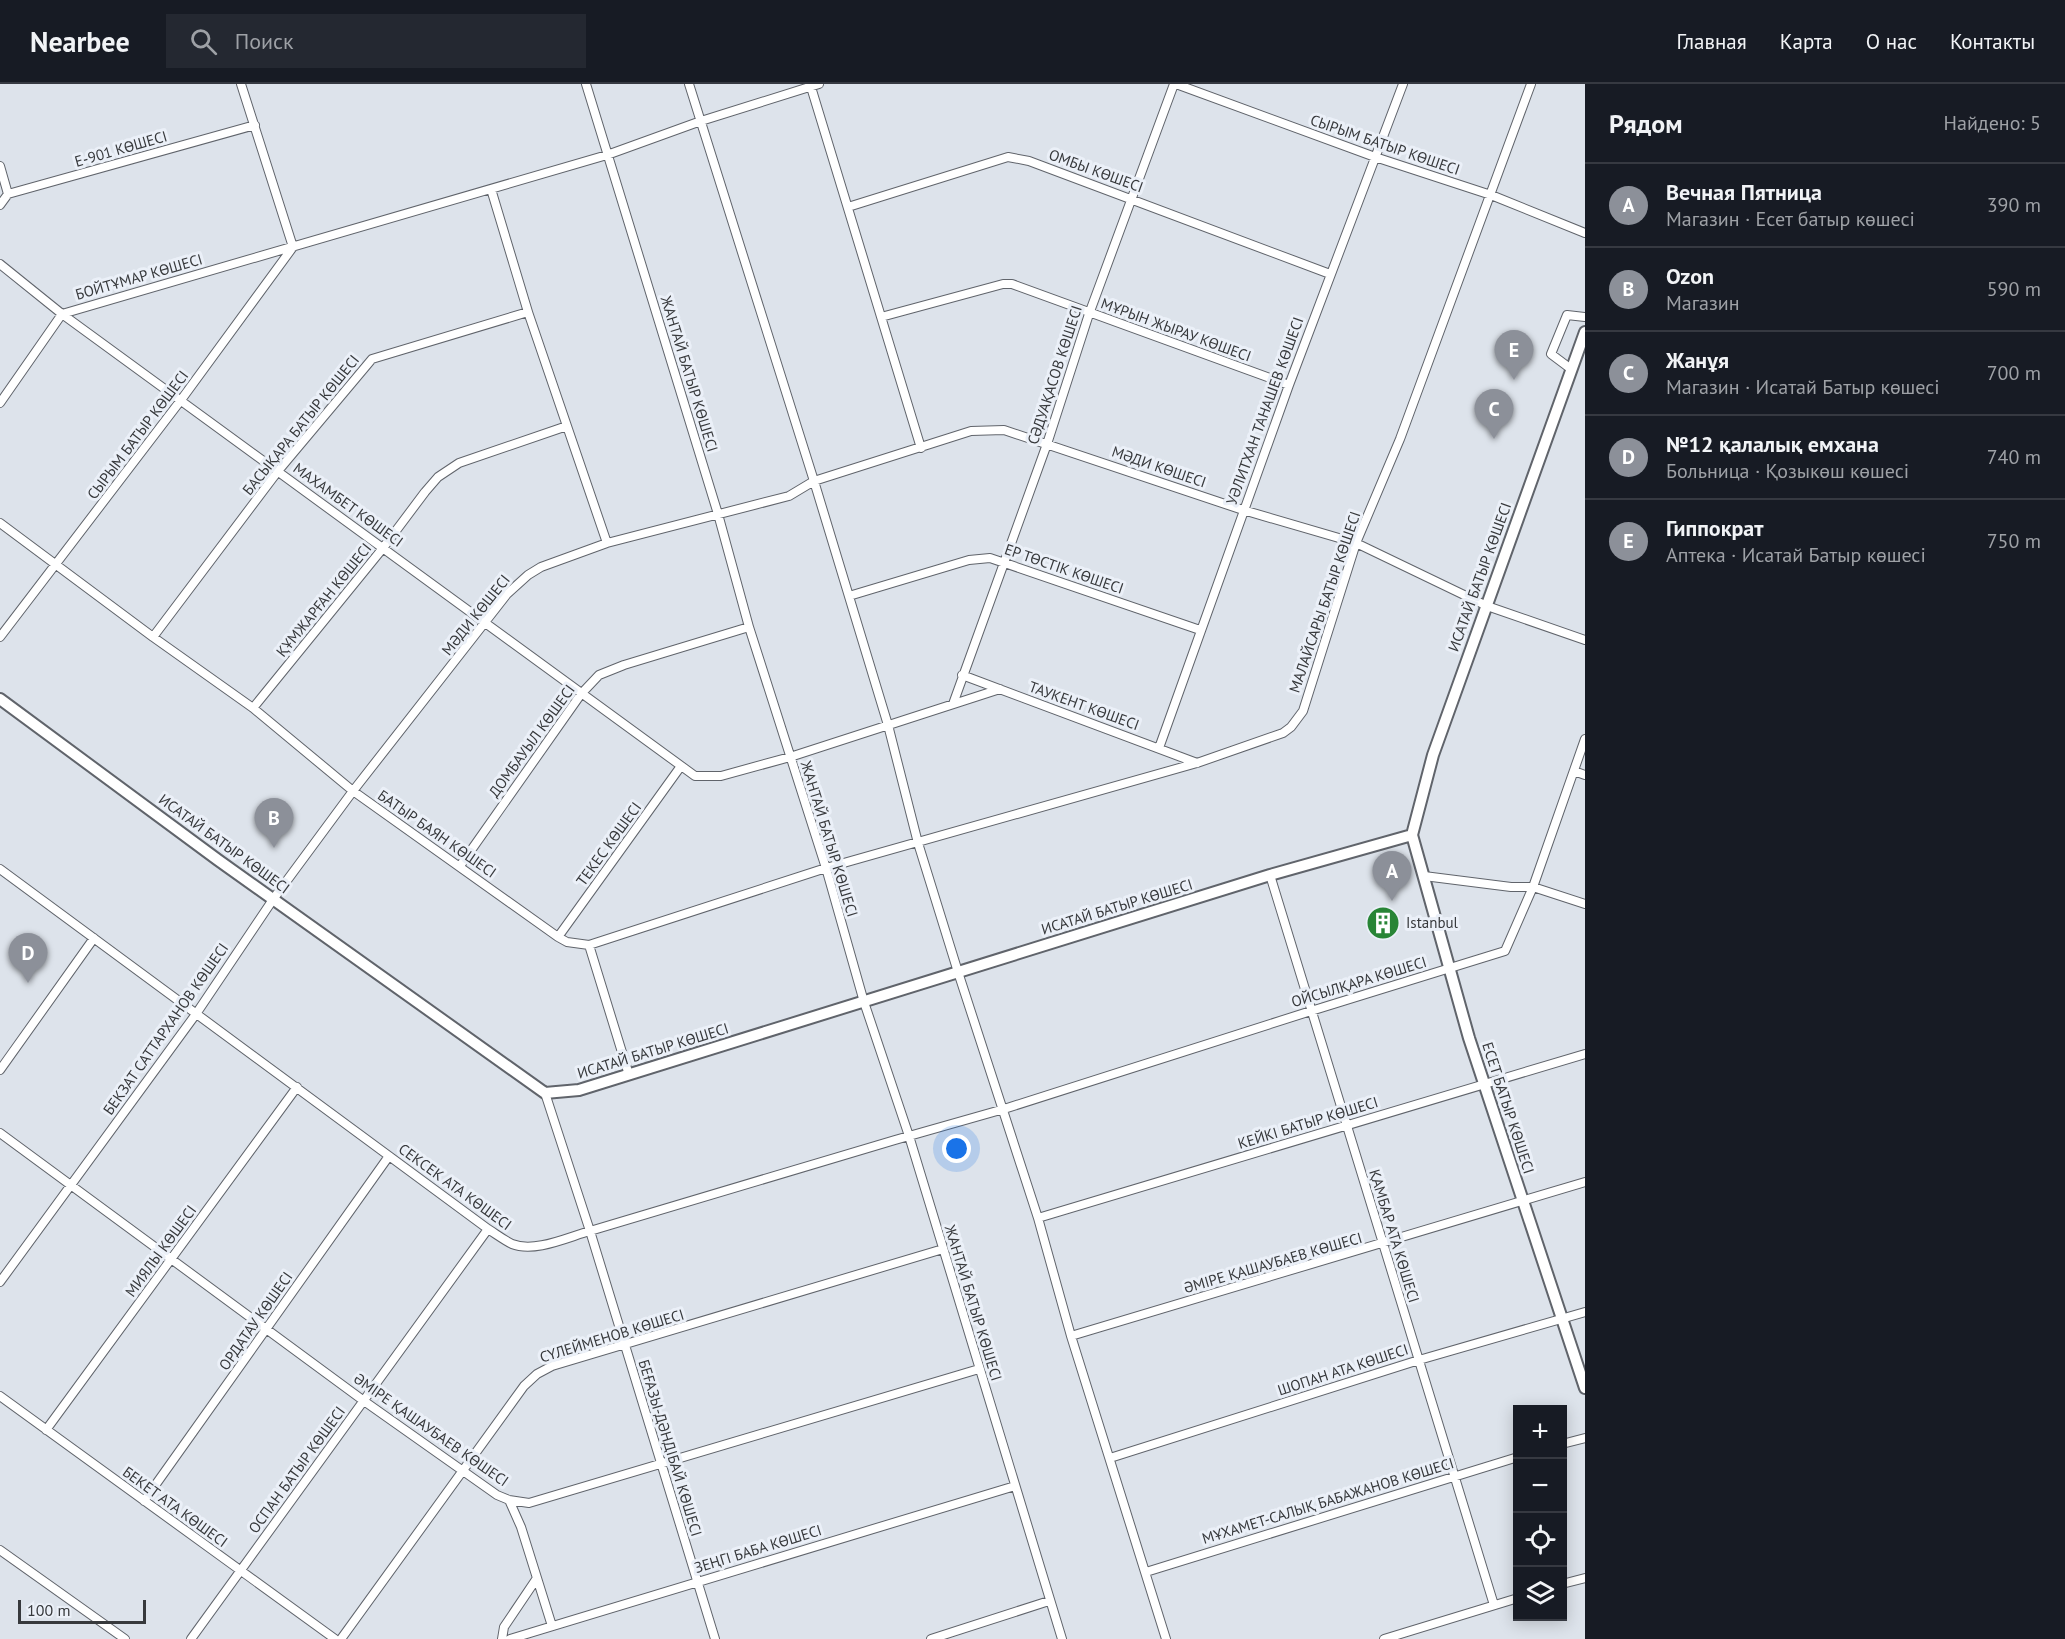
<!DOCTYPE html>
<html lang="ru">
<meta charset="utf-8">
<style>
:root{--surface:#171b24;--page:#242831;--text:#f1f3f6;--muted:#9ea1a6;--line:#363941;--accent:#8c9099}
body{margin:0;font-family:"PT Sans",sans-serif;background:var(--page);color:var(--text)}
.controls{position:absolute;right:18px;bottom:18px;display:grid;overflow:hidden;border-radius:0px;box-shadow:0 3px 15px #0003}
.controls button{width:54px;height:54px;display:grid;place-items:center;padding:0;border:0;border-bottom:2px solid var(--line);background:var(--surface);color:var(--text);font:30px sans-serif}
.scale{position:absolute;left:18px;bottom:15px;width:128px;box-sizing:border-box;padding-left:6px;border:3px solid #37393c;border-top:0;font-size:16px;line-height:21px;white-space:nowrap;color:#37393c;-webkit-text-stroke:4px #ebf0f8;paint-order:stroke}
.you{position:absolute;left:957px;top:1065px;width:21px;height:21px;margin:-15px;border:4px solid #fff;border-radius:50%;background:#1a73e8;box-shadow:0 0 0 9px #1a73e833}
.badge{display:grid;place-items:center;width:39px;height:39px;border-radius:50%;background:var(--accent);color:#fff;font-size:20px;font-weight:700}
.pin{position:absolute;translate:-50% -50px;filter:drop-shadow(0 2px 3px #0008)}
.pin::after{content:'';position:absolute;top:32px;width:21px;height:18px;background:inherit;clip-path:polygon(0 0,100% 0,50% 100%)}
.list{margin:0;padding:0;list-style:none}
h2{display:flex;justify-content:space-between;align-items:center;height:78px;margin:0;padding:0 24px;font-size:26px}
h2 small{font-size:20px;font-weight:400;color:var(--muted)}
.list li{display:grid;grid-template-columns:39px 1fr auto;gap:18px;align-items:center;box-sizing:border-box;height:84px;padding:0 24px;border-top:2px solid var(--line)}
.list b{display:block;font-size:22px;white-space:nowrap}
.list p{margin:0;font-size:20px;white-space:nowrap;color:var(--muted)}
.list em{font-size:20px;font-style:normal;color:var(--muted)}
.icon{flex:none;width:33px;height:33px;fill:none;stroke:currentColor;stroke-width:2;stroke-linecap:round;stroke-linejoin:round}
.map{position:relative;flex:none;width:1585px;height:1555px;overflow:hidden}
header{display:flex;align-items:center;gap:36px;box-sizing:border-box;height:84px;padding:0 30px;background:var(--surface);border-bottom:2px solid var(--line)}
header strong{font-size:28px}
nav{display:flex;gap:33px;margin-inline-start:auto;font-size:21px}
.search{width:420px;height:54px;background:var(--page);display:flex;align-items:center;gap:15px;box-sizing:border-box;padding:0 21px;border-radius:0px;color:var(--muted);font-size:22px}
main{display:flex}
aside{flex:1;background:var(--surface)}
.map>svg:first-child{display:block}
</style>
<header>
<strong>Nearbee</strong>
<div class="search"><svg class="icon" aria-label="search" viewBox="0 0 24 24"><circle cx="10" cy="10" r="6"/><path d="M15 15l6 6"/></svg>Поиск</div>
<nav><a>Главная</a><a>Карта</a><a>О нас</a><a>Контакты</a></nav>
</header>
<main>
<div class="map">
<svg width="1585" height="1555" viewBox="0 0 1585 1555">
<rect width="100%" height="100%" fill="#dde3eb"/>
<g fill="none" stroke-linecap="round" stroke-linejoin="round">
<g stroke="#60646b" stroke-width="10">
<path id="street" d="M241,0L293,163
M586,0L718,430L749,543L826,784L864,918L909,1052L1062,1555
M689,0L814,397L888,641L918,759L958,888L1038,1134L1071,1252L1166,1555
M1176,0L1375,73L1491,111L1585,149
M811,3L921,364
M0,82L8,110
M0,121L8,110L255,41
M848,123L1008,73L1029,77L1330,190
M0,180L62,230L695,692H721L790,673L1000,605
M881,233L1003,200H1012L1289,301
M1571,285L1551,270L1567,231L1585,233
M0,319L62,230L607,71L701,37L819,0
M0,439L153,553L253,624L353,707L558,853L567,858L589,861L826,784L1197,679L1283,649L1291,643L1303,627L1356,459L1400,355L1531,0
M607,459L789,412L814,397L971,347L1004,346L1243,426L1356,459L1487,522L1585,556
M849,512L969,476L990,474L1200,546
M0,553L181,316L293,163
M153,553L278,387L372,275L528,228
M962,591L1197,679
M953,620L1047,360L1089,230L1174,0
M253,624L383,464L425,408L438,393L459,379L567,342
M1159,664L1289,301L1403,0
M1574,687L1585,691
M460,782L581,610L599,591L624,581L749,543
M0,785L488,1145C496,1150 504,1156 512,1160C535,1169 568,1153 590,1147L895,1056L1004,1025L1311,927L1505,867L1533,803L1585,655
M1270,791L1494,1521
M1424,792L1511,803H1533L1585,820
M558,853L681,682
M589,861L629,991
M0,986L94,854
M545,1009L590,1147L715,1555
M0,1049L364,1317L497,1411L509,1416L529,1419L979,1285
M1038,1134L1585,970
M0,1198L196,930L274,814L353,707L507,510L528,491L541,483L607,459L528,228L491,105
M1071,1252L1585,1098
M0,1312L335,1555
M46,1346L297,1003
M1562,1360L1585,1354
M1110,1374L1419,1276L1585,1228
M144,1417L389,1072
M0,1466L125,1555
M1146,1488L1518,1373
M537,1494L552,1542
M1562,1500L1585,1494
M191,1555L488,1145
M341,1555L524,1302L537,1290L552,1282L943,1165
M502,1555L504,1543L537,1494L521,1443L509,1416
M510,1555L1015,1402
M931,1555L1049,1517
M1384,1555L1518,1514"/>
</g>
<g stroke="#60646b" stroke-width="14">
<path id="secondary" d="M1585,248L1433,671L1412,751L1469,954L1585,1304
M0,615L218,776L545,1009L579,1006L1270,791L1412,751"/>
</g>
<use href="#street" stroke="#fff" stroke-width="8"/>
<use href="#secondary" stroke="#fff" stroke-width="10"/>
</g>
<defs>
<g id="building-disc" transform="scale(1.725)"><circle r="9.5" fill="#288536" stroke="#ebf0f8"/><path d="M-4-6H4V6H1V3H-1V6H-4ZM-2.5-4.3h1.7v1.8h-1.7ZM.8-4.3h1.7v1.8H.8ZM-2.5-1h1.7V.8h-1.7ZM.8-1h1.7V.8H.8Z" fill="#fff"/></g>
</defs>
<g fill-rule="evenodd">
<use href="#building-disc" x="1383" y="839"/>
</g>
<g text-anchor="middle" stroke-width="6" stroke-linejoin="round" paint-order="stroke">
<g font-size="15" fill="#37393c" stroke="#ebf0f8">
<text transform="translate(1385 61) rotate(19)" y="5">СЫРЫМ БАТЫР КӨШЕСІ</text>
<text transform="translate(121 65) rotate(-16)" y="5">Е-901 КӨШЕСІ</text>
<text transform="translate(1096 87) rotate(20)" y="5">ОМБЫ КӨШЕСІ</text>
<text transform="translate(139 193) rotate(-16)" y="5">БОЙТҰМАР КӨШЕСІ</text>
<text transform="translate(1176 246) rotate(20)" y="5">МҰРЫН ЖЫРАУ КӨШЕСІ</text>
<text transform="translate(689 290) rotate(73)" y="5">ЖАНТАЙ БАТЫР КӨШЕСІ</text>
<text transform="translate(1055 291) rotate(-72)" y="5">СӘДУАҚАСОВ КӨШЕСІ</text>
<text transform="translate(1265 327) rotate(-70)" y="5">УӘЛИТХАН ТАНАШЕВ КӨШЕСІ</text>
<text transform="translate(301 341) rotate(-51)" y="5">БАСЫҚАРА БАТЫР КӨШЕСІ</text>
<text transform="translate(138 351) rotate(-53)" y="5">СЫРЫМ БАТЫР КӨШЕСІ</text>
<text transform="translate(1159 383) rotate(19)" y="5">МӘДИ КӨШЕСІ</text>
<text transform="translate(348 421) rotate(36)" y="5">МАХАМБЕТ КӨШЕСІ</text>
<text transform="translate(1064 485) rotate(19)" y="5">ЕР ТӨСТІК КӨШЕСІ</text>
<text transform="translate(1480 493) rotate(-70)" y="5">ИСАТАЙ БАТЫР КӨШЕСІ</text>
<text transform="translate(324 516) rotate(-51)" y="5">ҚҰМЖАРҒАН КӨШЕСІ</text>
<text transform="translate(1325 518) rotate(-71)" y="5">МАЛАЙСАРЫ БАТЫР КӨШЕСІ</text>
<text transform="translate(476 531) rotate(-51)" y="5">МӘДИ КӨШЕСІ</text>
<text transform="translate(1084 622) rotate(20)" y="5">ТАУКЕНТ КӨШЕСІ</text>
<text transform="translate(532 657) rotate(-54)" y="5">ДОМБАУЫЛ КӨШЕСІ</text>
<text transform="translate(437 750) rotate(35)" y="5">БАТЫР БАЯН КӨШЕСІ</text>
<text transform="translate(829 755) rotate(73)" y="5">ЖАНТАЙ БАТЫР КӨШЕСІ</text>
<text transform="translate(224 760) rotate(36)" y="5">ИСАТАЙ БАТЫР КӨШЕСІ</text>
<text transform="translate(609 760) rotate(-54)" y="5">ТЕКЕС КӨШЕСІ</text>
<text transform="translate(1117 823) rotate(-17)" y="5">ИСАТАЙ БАТЫР КӨШЕСІ</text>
<text transform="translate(1359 898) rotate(-17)" y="5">ОЙСЫЛҚАРА КӨШЕСІ</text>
<text transform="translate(166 945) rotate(-55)" y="5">БЕКЗАТ САТТАРХАНОВ КӨШЕСІ</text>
<text transform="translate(653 967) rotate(-17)" y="5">ИСАТАЙ БАТЫР КӨШЕСІ</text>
<text transform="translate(1508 1024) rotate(72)" y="5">ЕСЕТ БАТЫР КӨШЕСІ</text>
<text transform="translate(1308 1039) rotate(-17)" y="5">КЕЙКІ БАТЫР КӨШЕСІ</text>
<text transform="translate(455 1103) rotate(36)" y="5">СЕКСЕК АТА КӨШЕСІ</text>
<text transform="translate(1394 1152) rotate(73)" y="5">ҚАМБАР АТА КӨШЕСІ</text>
<text transform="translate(161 1167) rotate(-54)" y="5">МИЯЛЫ КӨШЕСІ</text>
<text transform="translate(1273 1179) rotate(-16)" y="5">ӘМІРЕ ҚАШАУБАЕВ КӨШЕСІ</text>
<text transform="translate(973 1219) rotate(73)" y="5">ЖАНТАЙ БАТЫР КӨШЕСІ</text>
<text transform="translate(256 1237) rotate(-55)" y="5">ОРДАТАУ КӨШЕСІ</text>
<text transform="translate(612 1252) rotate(-17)" y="5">СҮЛЕЙМЕНОВ КӨШЕСІ</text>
<text transform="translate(1343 1286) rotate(-18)" y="5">ШОПАН АТА КӨШЕСІ</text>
<text transform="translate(431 1346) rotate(35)" y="5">ӘМІРЕ ҚАШАУБАЕВ КӨШЕСІ</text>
<text transform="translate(670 1364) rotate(73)" y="5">БЕҒАЗЫ-ДӘНДІБАЙ КӨШЕСІ</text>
<text transform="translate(297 1386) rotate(-54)" y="5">ОСПАН БАТЫР КӨШЕСІ</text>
<text transform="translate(1328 1417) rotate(-17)" y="5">МҰХАМЕТ-САЛЫҚ БАБАЖАНОВ КӨШЕСІ</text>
<text transform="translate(175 1423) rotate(36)" y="5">БЕКЕТ АТА КӨШЕСІ</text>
<text transform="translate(758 1465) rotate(-17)" y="5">ЗЕҢГІ БАБА КӨШЕСІ</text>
</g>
<g font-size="15" fill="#37393c" stroke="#ebf0f8" text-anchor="start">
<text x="1406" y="844">Istanbul</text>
</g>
</g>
</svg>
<div class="controls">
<button>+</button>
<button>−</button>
<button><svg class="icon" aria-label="locate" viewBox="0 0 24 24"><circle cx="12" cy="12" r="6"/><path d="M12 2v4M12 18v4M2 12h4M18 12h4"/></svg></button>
<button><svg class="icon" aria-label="layers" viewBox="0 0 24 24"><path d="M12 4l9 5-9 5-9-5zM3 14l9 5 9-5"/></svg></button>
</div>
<div class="scale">100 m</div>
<div class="you"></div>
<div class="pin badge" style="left:1392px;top:817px">A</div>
<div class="pin badge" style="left:274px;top:764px">B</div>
<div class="pin badge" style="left:1494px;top:355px">C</div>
<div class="pin badge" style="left:28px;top:899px">D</div>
<div class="pin badge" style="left:1514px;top:296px">E</div>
</div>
<aside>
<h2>Рядом<small>Найдено: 5</small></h2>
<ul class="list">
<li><span class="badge">A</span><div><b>Вечная Пятница</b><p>Магазин · Есет батыр көшесі</p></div><em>390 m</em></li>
<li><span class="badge">B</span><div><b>Ozon</b><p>Магазин</p></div><em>590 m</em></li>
<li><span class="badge">C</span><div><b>Жанұя</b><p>Магазин · Исатай Батыр көшесі</p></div><em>700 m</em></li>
<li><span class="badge">D</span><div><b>№12 қалалық емхана</b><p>Больница · Қозыкөш көшесі</p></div><em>740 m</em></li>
<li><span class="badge">E</span><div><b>Гиппократ</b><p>Аптека · Исатай Батыр көшесі</p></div><em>750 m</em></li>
</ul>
</aside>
</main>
